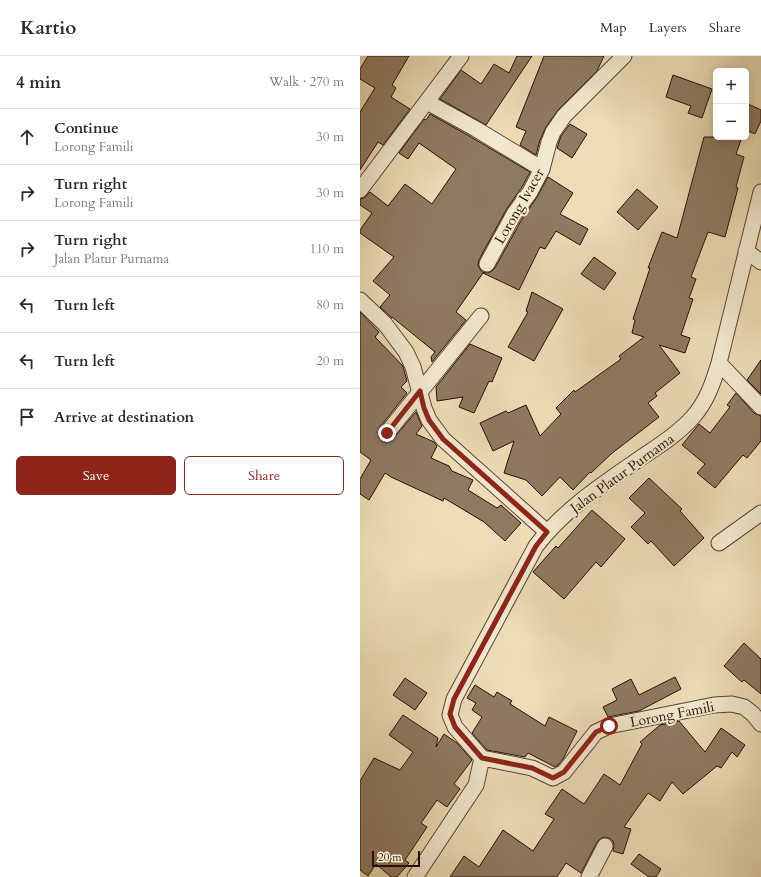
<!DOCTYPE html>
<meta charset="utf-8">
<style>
:root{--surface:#fff;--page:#f2f2f3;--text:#2b2b33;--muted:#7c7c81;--line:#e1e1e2;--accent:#8f2418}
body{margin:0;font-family:Cardo,serif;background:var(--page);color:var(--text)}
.controls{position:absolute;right:12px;top:12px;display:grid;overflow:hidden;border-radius:6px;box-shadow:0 2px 10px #0003}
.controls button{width:36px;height:36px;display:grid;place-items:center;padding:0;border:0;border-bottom:1px solid var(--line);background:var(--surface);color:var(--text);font:20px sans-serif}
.scale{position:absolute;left:12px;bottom:10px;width:48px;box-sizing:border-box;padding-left:4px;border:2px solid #290f05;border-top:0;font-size:11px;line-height:14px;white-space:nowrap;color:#290f05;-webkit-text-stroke:3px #f3e9d0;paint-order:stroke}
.stop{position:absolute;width:12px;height:12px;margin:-9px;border:3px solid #8f2418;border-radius:50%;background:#fff}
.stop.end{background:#8f2418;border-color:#fff;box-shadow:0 1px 4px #0008}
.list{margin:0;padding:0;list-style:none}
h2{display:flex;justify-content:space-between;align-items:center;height:52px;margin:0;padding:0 16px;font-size:17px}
h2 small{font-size:13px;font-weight:400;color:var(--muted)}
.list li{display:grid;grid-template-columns:26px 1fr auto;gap:12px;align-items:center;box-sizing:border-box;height:56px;padding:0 16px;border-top:1px solid var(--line)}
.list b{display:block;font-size:15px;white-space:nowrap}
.list p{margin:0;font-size:13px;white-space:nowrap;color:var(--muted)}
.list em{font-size:13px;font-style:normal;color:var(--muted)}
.actions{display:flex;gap:8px;padding:12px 16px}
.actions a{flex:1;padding:9px 0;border:1px solid var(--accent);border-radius:6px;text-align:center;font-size:14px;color:var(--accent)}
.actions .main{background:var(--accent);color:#fff}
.icon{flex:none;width:22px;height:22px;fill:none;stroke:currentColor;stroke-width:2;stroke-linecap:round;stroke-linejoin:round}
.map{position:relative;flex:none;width:401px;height:821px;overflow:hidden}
header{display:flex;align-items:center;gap:24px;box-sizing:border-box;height:56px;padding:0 20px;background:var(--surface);border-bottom:1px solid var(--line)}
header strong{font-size:19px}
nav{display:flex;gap:22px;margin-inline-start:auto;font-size:14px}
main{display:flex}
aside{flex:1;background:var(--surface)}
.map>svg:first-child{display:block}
</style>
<header>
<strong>Kartio</strong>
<nav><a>Map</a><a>Layers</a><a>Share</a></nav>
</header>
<main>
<aside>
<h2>4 min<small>Walk · 270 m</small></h2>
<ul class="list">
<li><svg class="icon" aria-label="ahead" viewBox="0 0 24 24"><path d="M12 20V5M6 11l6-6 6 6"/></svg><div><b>Continue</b><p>Lorong Famili</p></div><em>30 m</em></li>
<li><svg class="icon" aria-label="right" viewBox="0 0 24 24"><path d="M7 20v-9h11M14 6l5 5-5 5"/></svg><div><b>Turn right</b><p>Lorong Famili</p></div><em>30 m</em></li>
<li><svg class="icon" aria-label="right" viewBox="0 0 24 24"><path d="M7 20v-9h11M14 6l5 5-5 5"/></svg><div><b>Turn right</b><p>Jalan Platur Purnama</p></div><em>110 m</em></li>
<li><svg class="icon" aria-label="left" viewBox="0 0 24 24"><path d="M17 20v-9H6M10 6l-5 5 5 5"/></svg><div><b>Turn left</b></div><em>80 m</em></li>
<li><svg class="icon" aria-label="left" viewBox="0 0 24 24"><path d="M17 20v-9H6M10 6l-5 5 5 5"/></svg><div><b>Turn left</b></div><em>20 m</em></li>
<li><svg class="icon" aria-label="arrive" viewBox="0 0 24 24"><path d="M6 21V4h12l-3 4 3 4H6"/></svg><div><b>Arrive at destination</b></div></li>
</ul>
<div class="actions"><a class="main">Save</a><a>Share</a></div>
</aside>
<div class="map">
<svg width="401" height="821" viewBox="0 0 401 821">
<rect width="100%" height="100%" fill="#edddb7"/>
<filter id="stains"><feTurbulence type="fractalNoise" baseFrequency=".005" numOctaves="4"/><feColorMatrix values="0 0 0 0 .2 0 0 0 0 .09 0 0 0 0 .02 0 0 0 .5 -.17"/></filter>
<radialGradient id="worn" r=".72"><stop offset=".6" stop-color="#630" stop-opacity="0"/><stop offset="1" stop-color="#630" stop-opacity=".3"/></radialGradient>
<path fill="#8f7a62" stroke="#290f05" d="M8,0H49L32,29L36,32L31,41L50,53L23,89L18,86L0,114V56L15,32L0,23V13Z
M157,0H172L126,69L80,43L101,14L121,28L134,8L149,17Z
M184,0H244L237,15L198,54L186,71L180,84L176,99L160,89L166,75L156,71Z
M313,19L352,33L342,62L328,57L331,50L306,41Z
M386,47L401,54V65L395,78L386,74Z
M70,58L111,81L170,116L162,131L146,154L119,204L118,209L120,213L122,216L128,217L132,215L135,212L162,163L177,141L188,121L213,137L200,158L228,173L220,189L196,175L185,193L180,191L159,234L123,217L96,256L106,264L72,306L71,301L75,296L32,261V262L20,251L30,239L13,225L34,201L0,177V174L12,157L0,149V143L4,142L10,136L28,150L45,128L72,148L96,113L59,87L48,103L39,97L64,63L66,64Z
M210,68L227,78L212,102L197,92L201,80Z
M344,81H382L376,98L384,101L376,131L378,132L365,181L348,176L331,221L336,223L329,242L333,243L321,279L330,282L325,297L299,289L320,317L295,337L297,340L288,347L299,361L251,398L231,417L230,416L213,434L200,421L182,440L166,424L144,417L154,385L133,395L120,367L146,355L148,357L166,349L180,380L201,358L196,352L214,334L215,336L261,303L259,300L284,281L272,277L275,264L273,263L290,212H288L302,176L317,182Z
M277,133L298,151L278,174L257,156Z
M234,201L256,217L244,234L221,218Z
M172,236L203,253L174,305L148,291L168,256L166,255Z
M0,256L19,276L15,281L43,310L47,325L41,331L47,337L20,371L18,376L19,381L22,384L25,386L31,385L56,356L62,370L56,378L74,386L77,390L71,402L89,410L92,415L113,424L108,434L137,452L141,449L161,467L145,485L124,466L84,442L83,445L31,421L25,417L9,444L0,438V423L11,404L0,396Z
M110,288L142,302L132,326L129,325L114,357L99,351L103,341L77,345L76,331Z
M401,304V338L387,324Z
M376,337L394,357L401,360V385L387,402L383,399L355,432L337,417L345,408L322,389L339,368L350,377L370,351L367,349Z
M289,422L322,453L320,455L344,482L314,510L291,485L288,488L271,471L285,457L269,442Z
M232,454L265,483L241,511L236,506L204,543L173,516L196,490L198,492Z
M384,587L401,603V638L384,624L382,626L364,610Z
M315,621L321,633L279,655L248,661L243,651L257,644L252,633L271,623L279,639Z
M45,622L67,637L55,654L33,639Z
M115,629L134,641L137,636L152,645L150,648L185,670L189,661L217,675L203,703L198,709L195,711L168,697L165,701L127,694L112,677L122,661L112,654L116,647L107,642Z
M43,659L78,682L76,691L84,678L97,687L112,704L94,728L100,733L87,751L77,744L61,767L67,771L45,804L49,807L37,821H31L16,808L8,820L0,814V725L14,702L40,714L53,696L29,679Z
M319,665L345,696L361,672L385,689L377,701L372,696L361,712L357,710L323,738L312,726L300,745L288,737L264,771L271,773L263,798L253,795L254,790L253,785L249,782L244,781L240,783L237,786L221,817L206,807L197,821H90L104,800L119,811L143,774L173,795L194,763L185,758L202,733L224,748L244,718L260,729L282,688L280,686L300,669Z
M279,798L301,813L296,821H289L271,808Z"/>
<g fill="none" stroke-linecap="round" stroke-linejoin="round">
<g stroke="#5a4232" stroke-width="17">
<path id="street" d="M67,46L116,73L182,113
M0,134L101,0
M386,195L401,206
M127,208L154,158L170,136L182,113L189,86L193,76L204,60L264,0
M0,244L25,268L46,296L53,311L64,352L69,364L83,383L187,476
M359,307L401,351
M27,377L121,260
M359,487L401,457
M122,702L172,712L193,722L204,716L236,676L249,670L354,649L372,648L384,651L393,658L401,668
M55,821L116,729L122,702L95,671L90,659L94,643L176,490C205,452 246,426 285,399C302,388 320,376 333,361C347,345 353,327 359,307L401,136
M229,821L245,790"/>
</g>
<use href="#street" stroke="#f3e9d0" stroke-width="15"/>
</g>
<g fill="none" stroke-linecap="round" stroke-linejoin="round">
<path stroke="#8f2418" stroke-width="5" d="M27,377L60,335L64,352L69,364L83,383L187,476L176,490L94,643L90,658L95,671L122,702L172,712L193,722L204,716L236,676L249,670"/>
</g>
<g text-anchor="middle" stroke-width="4" stroke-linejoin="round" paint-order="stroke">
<g font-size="14" fill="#290f05" stroke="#f3e9d0">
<text transform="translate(159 150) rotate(-60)" y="5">Lorong Ivacer</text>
<text transform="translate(262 417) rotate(-36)" y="5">Jalan Platur Purnama</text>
<text transform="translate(312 658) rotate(-11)" y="5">Lorong Famili</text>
</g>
</g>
<rect width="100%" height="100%" filter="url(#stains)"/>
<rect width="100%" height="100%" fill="url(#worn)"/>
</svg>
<div class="controls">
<button>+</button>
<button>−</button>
</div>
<div class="scale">20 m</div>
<div class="stop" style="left:249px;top:670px"></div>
<div class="stop end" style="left:27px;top:377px"></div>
</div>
</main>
